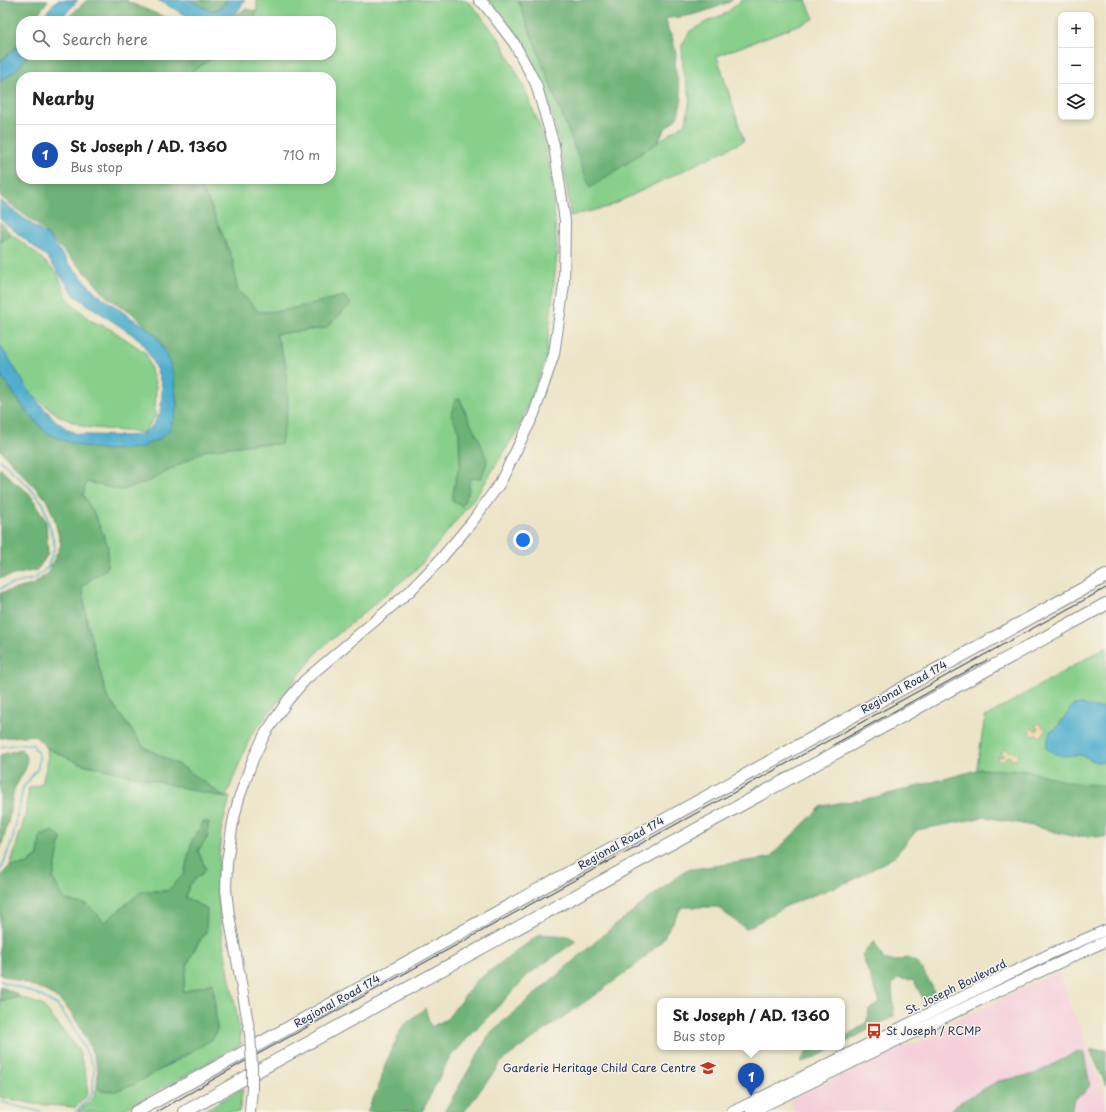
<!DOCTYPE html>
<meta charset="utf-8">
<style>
:root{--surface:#fff;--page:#f2f2f2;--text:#222;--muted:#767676;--line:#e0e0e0;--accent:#ea580c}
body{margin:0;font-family:"Playpen Sans",sans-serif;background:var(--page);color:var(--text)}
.controls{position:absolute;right:12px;top:12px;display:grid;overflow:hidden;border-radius:8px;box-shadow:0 2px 6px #0003}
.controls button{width:36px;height:36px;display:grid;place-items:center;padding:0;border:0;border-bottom:1px solid var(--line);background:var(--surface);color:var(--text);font:20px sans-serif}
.you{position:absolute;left:523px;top:540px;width:14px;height:14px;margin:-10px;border:3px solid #fff;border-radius:50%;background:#1a73e8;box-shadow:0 0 0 6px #1a73e833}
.badge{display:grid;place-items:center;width:26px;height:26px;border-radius:50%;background:var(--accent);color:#fff;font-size:13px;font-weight:700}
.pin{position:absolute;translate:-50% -33px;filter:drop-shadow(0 1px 2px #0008)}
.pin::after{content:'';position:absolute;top:21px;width:14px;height:12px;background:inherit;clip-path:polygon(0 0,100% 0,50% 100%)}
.popup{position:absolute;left:657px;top:998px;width:188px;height:52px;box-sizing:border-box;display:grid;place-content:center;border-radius:8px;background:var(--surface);filter:drop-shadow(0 1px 3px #0005);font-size:13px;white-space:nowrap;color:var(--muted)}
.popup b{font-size:15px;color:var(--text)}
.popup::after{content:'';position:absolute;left:50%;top:100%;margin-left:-8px;border:8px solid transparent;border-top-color:var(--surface)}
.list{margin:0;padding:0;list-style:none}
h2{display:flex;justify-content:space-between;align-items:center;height:52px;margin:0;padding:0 16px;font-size:17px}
h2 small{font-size:13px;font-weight:400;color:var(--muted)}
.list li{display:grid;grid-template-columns:26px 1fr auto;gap:12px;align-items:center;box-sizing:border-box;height:60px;padding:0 16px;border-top:1px solid var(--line)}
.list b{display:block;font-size:15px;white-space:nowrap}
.list p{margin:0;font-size:13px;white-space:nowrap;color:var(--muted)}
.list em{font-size:13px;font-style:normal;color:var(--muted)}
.icon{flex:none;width:22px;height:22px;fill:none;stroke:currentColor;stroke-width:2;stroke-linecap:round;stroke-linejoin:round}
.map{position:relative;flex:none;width:1106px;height:1112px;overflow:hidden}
.search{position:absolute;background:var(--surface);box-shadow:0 2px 6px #0003;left:16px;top:16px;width:320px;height:44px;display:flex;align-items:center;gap:10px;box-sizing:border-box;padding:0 14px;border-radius:16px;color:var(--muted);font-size:15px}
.panel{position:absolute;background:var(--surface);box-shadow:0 2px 6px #0003;left:16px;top:72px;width:320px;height:112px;border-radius:16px}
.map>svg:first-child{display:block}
</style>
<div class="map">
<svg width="1106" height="1112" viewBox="0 0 1106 1112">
<rect width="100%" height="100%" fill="#f7f3e8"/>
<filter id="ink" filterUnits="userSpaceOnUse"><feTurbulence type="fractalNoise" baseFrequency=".025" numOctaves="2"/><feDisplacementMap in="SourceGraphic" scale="8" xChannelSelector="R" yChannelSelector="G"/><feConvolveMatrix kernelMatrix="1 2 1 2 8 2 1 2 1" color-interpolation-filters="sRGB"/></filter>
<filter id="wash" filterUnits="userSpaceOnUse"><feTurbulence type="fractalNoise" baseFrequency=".012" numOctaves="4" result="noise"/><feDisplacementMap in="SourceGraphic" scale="16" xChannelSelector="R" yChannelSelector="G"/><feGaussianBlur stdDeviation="0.9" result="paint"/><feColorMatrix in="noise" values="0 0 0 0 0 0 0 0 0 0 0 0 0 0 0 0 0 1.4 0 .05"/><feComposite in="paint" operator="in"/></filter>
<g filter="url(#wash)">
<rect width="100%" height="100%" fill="#ece4c6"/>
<path fill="#f5cfdb" d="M1058,972L1106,1098V1112H795L790,1100L894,1049L916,1043L936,1034L962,1017Z"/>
<path fill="#87cf8a" stroke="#517f74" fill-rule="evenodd" d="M257,0H465L473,6L500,40L523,85L542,132L552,178L557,254L546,359L520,426L480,491L419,567L320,649L250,737L226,797H230L221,831L217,891L222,937L240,1032L241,1045L119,1112H78L94,1097L97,1087L102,1091L131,1086L190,1053L217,1030L213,984L182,992C186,966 190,954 206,932L185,897L190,884L206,870L198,850L207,838L209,822H203L192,841L184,874L167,891H142L105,922L88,905L65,900L53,879L61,838L40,836L38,855L26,865L10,866L25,817L29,788L42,784L48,760L47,748L79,763L225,797L184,768L144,747L107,697L87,623L82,586L107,568L108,546L94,513L83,495L86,482L122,490L206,450L255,444H281L286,366L276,334L326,328L344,296L282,311L259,312L237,289L233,261L223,236L210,204L195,179H331V77H186L189,73L218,55H331V21H254L257,11ZM460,398C467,420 479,439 487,461L470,479L468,494L454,487L460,464L459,432Z
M488,0H518L590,187L686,123L690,97L683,68L682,45L690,31L706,22L726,13L742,0H806L814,19L717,56L744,141L608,207L570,216C565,159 551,87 519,38C510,24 498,12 488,0Z
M12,235L36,253L57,273L68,299L90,320L112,330L146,353L156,386L155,417L143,433L85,427L59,416L31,394L0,345V242Z
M1106,647V791L975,780L985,717Z
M20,997L42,1005L78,1049L85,1071L88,1094L76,1107L35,1104L0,1097V1001Z
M243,1088L239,1112H202Z"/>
<path fill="#6db276" stroke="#44706a" d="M0,0H48L33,21H21V43L0,62Z
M87,0H127L128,2L174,21H64Z
M188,0H227C216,18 202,8 188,0Z
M518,0H733C712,10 689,18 666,18L668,30L672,37L676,53L675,67L682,100L677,118L665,129L657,143L590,188Z
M245,9L257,11L254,21H226Z
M28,55H218L189,73L186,77H21V179H195L210,204L223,236L233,261L237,289L259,312L282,311L344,296L351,304L326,328L276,334L286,366L288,408L281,444H255L206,450L148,482L122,490L86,482L83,495L94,513L108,546L107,568L82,586L87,623L107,697L144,747L184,768L226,798L79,763L47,748L34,735L0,738V593L32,585L47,574L61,545L54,517L46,499L0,450V374L24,408L44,431L75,444L109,450L174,419L177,404L173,375L169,360L158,338L131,312L107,297L87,274L35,223L0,196V82L16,70Z
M0,222L12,235L0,242Z
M460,398L466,415L478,437L487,460L486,466L481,478L470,479L468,494L462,506L452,501L454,487L460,464L459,432L451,414L455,400Z
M0,468L15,483L29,493L36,504L46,522L48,554L37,570L0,578Z
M21,749L27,757L26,768L14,789L8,823L0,851V755Z
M981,769L1029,771L1068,782L1106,786V837L1071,836L1033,826L985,817L917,830L894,857L853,880L788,905L746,929L717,907H682L661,942L634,967L503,1060L464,1112H444L491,1032L614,926L686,870L769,858L822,806L877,797Z
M203,822H209L207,838L198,851L206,870L190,884L185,897L207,909L206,932L196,946L187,965L183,992L213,983L217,1030L213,1039L131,1086L115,1091H102L97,1087C97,1081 99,1072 97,1066C92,1048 74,1011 59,1000C44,987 18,982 0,974V876L10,866L26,865L38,856L40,836L54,831L61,838L53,879L65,900L88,905L105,922L142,891H167L184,874L192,841Z
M540,934L568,936L576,941L529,974L449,1058L422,1112H367L381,1081L385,1065L402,1027L425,1008L431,1027L447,1019L476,981Z
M874,941L884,960L896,961L907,958L918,963L932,986L935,997L934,999L924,1001L914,981L898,978L892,985L894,1016L842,1044V1040L864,1024L867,1021L869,1009L880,1002L862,955Z
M0,986L17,994L20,997L0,1001Z
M806,1047H819L820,1049L827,1047H836L812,1059L800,1063L807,1051Z
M1090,1050H1106V1085Z
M1078,1051L1084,1053L1090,1085L1084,1093L1074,1099L1071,1112H951L952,1109L959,1103L998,1081L1035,1074Z"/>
<path fill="#eeda9e" stroke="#84847e" d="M1040,723L1042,727L1046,728V731L1040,737L1037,734L1032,736L1030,734V730L1032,728L1035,731L1038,730V728L1035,726Z
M1005,749L1018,755L1016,760H1011L1010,756H1007L1003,761H998L997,758L998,756L1003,757L1004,754L1002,753V750Z"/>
<path fill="#4eaecd" stroke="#346e96" d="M57,0H78L59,21H39Z
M158,0C166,0 182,0 189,0C204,6 215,20 227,0H245L238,11L226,21H196Z
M21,43V55H28L16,70L0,82V62Z
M0,200L50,238L67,261L95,292L130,317L146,327L158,338L169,360L173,375L177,404L174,419L169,430L161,438L140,448L109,450L91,448L75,444L57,438L44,431L24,408L0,374V345L31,394L54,419L68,430L78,434L90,435L126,436L139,435L146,431L154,424L160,413L162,398V386L157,371L148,352L139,339L75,296L48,258L0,219Z
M1082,704C1090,707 1098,710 1106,706V762H1096L1081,755L1063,756L1055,754L1046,748L1050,731L1056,729L1073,705Z"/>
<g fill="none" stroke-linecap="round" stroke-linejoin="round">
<path stroke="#4eaecd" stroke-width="1.5" d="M0,460L28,486L43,503L55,546L48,567L34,579L8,585L0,589
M0,747L19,744H32L39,755L38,768L23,788L13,838L2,867L0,870
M0,981L37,994L57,1005L72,1025L94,1067L93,1093L77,1111L75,1112
M0,1101L12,1105L41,1112"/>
</g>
</g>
<g filter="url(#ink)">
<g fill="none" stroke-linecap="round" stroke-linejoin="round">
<g stroke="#848a92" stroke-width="12">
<path id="primary" d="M250,1034L229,915L226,890L227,862L233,822L239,798L253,759L265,734L288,700L305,680L410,591L439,561L472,522L500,483L534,414L554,354L564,285L565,221L554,145L536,84L514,43L484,4L479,0
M250,1112L252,1088
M732,1112L990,983L1052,953L1106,930
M751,1112L990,995L1106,941"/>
</g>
<g stroke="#848a92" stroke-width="14">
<path id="motorway" d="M136,1112L1106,576
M185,1112L243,1079L1106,604"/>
</g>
<use href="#primary" stroke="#fff" stroke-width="10"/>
<use href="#motorway" stroke="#fff" stroke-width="12"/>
<path stroke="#1b2f5e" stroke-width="1" d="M833,745L987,660
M157,1112L240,1064L1106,588"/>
<g stroke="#848a92" stroke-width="12" stroke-linecap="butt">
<path id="primary-bridge" d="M250,1034L252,1067V1088"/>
</g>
<use href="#primary-bridge" stroke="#fff" stroke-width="10"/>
</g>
</g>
<defs>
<g id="bus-bare" transform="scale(1.2)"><path d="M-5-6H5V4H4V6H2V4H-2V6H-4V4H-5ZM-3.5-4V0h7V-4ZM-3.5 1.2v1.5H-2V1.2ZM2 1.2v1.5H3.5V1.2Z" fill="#c8321e" stroke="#f7f3e8" stroke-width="2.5" paint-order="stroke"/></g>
<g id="school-bare" transform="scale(1.2)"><path d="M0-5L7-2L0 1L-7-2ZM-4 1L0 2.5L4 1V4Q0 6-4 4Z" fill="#c8321e" stroke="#f7f3e8" stroke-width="2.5" paint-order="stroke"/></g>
</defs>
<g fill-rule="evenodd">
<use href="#bus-bare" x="874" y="1031"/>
<use href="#school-bare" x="708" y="1068"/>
</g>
<g text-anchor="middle" stroke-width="3" stroke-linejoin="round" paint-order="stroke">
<g font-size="11" fill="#1b2f5e" stroke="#f7f3e8">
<text transform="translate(904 687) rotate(-29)" y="4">Regional Road 174</text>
<text transform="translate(621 843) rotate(-29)" y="4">Regional Road 174</text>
<text transform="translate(956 987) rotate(-26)" y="4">St. Joseph Boulevard</text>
<text transform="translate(337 1001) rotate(-29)" y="4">Regional Road 174</text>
</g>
<g font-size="11" fill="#1b2f5e" stroke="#f7f3e8" text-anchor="start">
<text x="886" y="1035">St Joseph / RCMP</text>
<text x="696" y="1072" text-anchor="end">Garderie Heritage Child Care Centre</text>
</g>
</g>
</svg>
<div class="controls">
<button>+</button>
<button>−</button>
<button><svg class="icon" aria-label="layers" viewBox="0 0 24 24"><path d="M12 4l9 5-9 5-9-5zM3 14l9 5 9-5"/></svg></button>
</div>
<div class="you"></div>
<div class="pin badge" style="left:751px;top:1096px;background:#1a4fb4">1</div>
<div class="popup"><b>St Joseph / AD. 1360</b>Bus stop</div>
<div class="search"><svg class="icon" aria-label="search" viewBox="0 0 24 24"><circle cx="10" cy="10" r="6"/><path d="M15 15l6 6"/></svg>Search here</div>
<section class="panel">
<h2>Nearby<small></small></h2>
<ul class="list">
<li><span class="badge" style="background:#1a4fb4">1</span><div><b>St Joseph / AD. 1360</b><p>Bus stop</p></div><em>710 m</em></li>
</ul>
</section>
</div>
